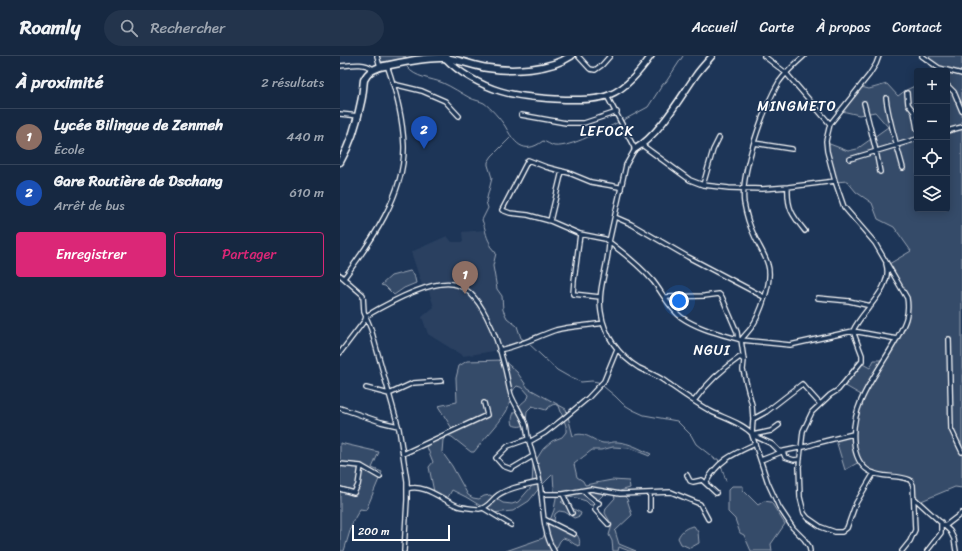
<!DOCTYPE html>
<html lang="fr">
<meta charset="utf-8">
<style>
:root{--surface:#162841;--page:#23344c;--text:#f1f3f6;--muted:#9ea6b1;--line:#35445a;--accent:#db2777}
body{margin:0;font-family:Sriracha,sans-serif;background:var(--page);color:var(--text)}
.controls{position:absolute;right:12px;top:12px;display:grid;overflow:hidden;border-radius:4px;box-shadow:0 2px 10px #0003}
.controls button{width:36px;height:36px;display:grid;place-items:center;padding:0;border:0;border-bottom:1px solid var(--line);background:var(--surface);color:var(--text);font:20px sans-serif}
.scale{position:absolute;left:12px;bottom:10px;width:98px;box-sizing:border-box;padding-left:4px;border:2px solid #fff;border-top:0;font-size:11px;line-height:14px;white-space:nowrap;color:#fff;-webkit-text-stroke:3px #1d3557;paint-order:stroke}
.you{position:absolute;left:339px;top:245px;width:14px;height:14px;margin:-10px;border:3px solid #fff;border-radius:50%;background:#1a73e8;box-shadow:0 0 0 6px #1a73e833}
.badge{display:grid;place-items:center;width:26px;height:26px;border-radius:50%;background:var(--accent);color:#fff;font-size:13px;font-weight:700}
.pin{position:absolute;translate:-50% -33px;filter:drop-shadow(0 1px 2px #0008)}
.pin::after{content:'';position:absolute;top:21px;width:14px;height:12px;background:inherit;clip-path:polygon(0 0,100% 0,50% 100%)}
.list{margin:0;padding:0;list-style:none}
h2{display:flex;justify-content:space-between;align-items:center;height:52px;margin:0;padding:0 16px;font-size:17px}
h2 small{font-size:13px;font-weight:400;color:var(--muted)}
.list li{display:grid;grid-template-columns:26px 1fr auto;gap:12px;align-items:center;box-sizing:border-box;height:56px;padding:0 16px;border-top:1px solid var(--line)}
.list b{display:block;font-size:15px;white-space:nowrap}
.list p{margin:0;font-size:13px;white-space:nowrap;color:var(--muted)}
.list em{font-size:13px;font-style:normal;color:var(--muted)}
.actions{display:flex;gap:8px;padding:12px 16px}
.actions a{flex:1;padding:9px 0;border:1px solid var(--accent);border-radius:4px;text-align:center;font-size:14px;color:var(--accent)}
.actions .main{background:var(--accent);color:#fff}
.icon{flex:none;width:22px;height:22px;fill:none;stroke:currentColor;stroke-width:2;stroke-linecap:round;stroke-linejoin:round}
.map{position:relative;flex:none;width:622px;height:495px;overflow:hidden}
header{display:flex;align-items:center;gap:24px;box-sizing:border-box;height:56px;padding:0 20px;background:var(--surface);border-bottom:1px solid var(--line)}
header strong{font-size:19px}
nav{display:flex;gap:22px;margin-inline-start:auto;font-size:14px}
.search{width:280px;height:36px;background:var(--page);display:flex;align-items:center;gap:10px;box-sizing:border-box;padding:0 14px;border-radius:22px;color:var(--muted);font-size:15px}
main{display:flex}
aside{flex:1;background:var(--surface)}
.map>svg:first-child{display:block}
</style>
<header>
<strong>Roamly</strong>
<div class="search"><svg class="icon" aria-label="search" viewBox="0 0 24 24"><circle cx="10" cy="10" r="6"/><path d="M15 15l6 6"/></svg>Rechercher</div>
<nav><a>Accueil</a><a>Carte</a><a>À propos</a><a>Contact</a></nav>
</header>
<main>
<aside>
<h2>À proximité<small>2 résultats</small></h2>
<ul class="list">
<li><span class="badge" style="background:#8d6e63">1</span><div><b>Lycée Bilingue de Zenmeh</b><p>École</p></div><em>440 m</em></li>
<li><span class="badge" style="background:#1a4fb4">2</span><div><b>Gare Routière de Dschang</b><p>Arrêt de bus</p></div><em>610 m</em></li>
</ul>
<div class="actions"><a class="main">Enregistrer</a><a>Partager</a></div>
</aside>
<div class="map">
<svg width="622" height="495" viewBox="0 0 622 495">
<rect width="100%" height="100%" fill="#1d3557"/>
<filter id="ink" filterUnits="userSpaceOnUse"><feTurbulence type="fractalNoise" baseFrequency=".025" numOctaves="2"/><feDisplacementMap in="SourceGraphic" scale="8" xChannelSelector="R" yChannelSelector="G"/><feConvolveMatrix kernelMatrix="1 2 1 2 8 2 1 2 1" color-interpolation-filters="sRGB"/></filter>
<g filter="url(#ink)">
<path fill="#2a4161" d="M145,174V179L150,187V190L156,197L153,210L157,233L162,240L163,254L167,262L177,270L181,282L185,285L166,293L123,300L88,278L82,261L94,251L89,235L83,232L71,196L107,180L112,186H123L122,176Z"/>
<path fill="#364b69" stroke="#9aa5b4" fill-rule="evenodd" d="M39,0H66L65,3L41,6Z
M590,0H622V432L615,431L574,448L571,427L555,422L533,419L519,406L505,414L495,381L512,378L523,340L502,328L517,305L530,312L534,304H545L568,257L567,242L549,208L571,195L554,171L538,163L532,147L516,136L507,125L496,126L488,97L487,87L508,95L517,93L548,71L535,56L519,59L502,55L521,31L529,33L547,28L558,40L566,34L577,29V153H607V15H596L581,2L589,3Z
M70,215L74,218L76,227L64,232L54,239L45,230L41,229L51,220Z
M163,304L177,316L188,332L226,353L233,380C244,374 253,385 263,387C268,388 273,385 278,386C290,387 300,393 311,398L309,400L307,399L289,392L273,391L261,394H252L234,408L237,421L243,425L245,429L272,424L289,425L290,432L280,435L287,443L292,459L275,475L279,488L296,495H289L279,491L278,495H273L272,485L269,479L272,469L265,457L266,452L275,442L273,437L266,436L253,449H250L246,445L230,440L221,446L241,457L240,460L234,462L225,456L219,455L215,458L214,465L217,469C227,472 243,477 239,490C233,489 230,483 223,482L220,485L215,495H166L203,482L214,454L217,436L214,435L213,418L200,431L189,445L173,455L152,457L126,441L112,434L107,443L94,436L89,411L93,406L85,386L113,374L98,350L117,346L116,322L119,310L127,305ZM177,330L183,332L189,339L188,342C180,349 169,357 173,369C177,371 182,371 186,368L187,355L192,350L206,354C210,350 214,346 219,350L226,370V376L222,381L212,385L203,393L193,409L192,430L178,446L172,448L163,447L150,439L144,440L139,443L133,442L128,439L112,410L102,396L103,384L107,379L112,381L131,396H134C144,382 157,371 166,356C171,348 169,336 177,330Z
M0,387L39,396L32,412L42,416L26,454L20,453L13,465L4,495H0Z
M392,430H403V434L418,449L424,445L431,446L445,468L431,488L432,495H411L404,479L400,477L395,463L388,456V434Z
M354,470L358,476L359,487L350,492L341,488L338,482C341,475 346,471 354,470Z"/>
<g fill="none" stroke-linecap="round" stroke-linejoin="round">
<path stroke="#a0aab8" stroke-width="1" d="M64,2V0
M67,11C75,22 91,22 103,27C112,31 121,37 130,42C134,44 140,45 144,47C150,51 161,64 165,70C174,86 183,100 203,85C206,86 211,89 214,90C231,92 264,73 279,66
M282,65L308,51L323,28L326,26L343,0
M171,81L152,100L148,106V109L152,122L146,146L148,152L142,164C146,173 145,179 150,187V190L156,197L153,210L157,233L162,240L163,254L167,262L177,270L181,282L184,284
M188,287L217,314L231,322L241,326L252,325L258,326L275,340L283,348L293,354L304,359L337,365L351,379L356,388L375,403H378L379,406
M381,409L386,425"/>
<g stroke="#fff" stroke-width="6">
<path id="street" d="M37,0L40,11
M238,0L250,13L255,14L262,9L270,0
M424,0L446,17L490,68
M539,0L536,8L529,19L490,68L486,85L487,95L495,125L504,151L535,187L567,242C570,259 564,269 556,284C538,317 510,347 514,386C515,397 519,409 529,415C542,423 557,418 570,424L573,429L575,474L570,485L562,495
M582,0L599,12L622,18
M0,10C11,9 24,6 33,13
M53,28L82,35L105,45L119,60
M607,29L614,36L622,55
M567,37L568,48L574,56L577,73
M267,40L295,93L286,109L269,186C285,198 300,210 313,225C322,236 329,252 341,261C358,273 381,278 401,284L404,304L403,314L412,349L413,363L412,379L428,427L439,451L453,472L464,483L469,490L470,495
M546,42C549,66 557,89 563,112
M524,47L536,95L540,116
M0,58L19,60
M181,59L226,67H244L277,56
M607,75L622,71
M414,87L452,93
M302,89L350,124L363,129L389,132L422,133L448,131L495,125
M510,103L577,83
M363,129L373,94L379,82
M448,131C447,152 452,159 465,175
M281,133L279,131L251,126L229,117L206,111L188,104L162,154L170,157L188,159L210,165L240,178L265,183L269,186C269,209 257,232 261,256C264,279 279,300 299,312C307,316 316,319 323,324C339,335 355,347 372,356C384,362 404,368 412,378
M275,161L291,168L348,201L424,241
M210,165L222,115
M240,178L234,225L233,238L260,241
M0,219L23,239L24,256L31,273L59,373L67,425V444L64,495
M4,222C31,186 65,138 64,90C63,63 56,35 47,9
M325,241L364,240L379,238L382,241L397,276L398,283
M478,242L509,245L531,250
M609,283L611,373L622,396
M401,284C404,280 408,276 411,272C420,259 433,225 428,209C425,198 418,189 414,179C409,169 406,158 404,147C400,118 424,51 439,26C446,16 455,8 464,0
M401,284L450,289L513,275L557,283
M159,294C177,291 198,280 216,274C231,270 248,270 263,267
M0,297L25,264L26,260C45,249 90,224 113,228C141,232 158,285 164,309C167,319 168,329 171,339C175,349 182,358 186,369C187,373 187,377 188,381C191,394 196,408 199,422C204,447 201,473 214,495
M26,332L49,338L73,327L101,325
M354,345C367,327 382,313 400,301L404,304
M0,352L41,366L58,370
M413,363L426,356L462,328L480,348
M439,369L431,375L412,379L432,388L439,395L443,396L445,401L454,404L460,403
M188,383L168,390L156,402L163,410L171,413L193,400
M189,386L205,377L224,362L248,342L264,325L277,293
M63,398L147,359L144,347
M421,404L444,395L468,390L477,387L513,378
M0,408L21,410L40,421
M534,417L516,447L507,472L502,476H495L481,471L468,462L464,457L460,441L459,411L463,375L472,356L490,339L498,334L522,305V299L513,275C521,255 554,232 546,208
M347,419L350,425L353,426L362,424L376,437
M366,427C377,405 393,398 415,388
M0,433L14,437L18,429L21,410
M67,433C84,427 102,444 118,450C120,451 136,453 139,453C148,452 152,443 158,439C170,431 186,429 199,426
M243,435L255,445L259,447L255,451V454L269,469
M201,438H223L251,433L280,438L331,436L360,448L368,463
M223,438L232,457
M574,442L610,475L614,483L616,495
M143,452L171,469
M310,454V437
M204,463L234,478
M605,470L622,457
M587,495L601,477V466"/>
</g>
<g stroke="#fff" stroke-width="8">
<path id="secondary" d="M106,0L105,2C119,17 141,29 160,35C182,42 249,48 269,39C287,32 300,15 311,0
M295,93C319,79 340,42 356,19C361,12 367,6 372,0"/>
</g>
<g stroke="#fff" stroke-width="9">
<path id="primary" d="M0,106C11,87 17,67 21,46C23,38 23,31 24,24C28,16 32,14 40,11C60,7 83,1 103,2C119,3 133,10 148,12C173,16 210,14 231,0"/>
</g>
<use href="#street" stroke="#1d3557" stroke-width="3.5"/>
<use href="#secondary" stroke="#1d3557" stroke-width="5"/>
<use href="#primary" stroke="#1d3557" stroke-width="6"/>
</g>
</g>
<g text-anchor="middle" stroke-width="3" stroke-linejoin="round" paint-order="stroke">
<g font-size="14" letter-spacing="1" fill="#fff" stroke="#1d3557">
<text x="457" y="55">MINGMETO</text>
<text x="267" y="80">LEFOCK</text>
<text x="372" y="299">NGUI</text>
</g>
</g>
</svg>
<div class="controls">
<button>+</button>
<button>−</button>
<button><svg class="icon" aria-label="locate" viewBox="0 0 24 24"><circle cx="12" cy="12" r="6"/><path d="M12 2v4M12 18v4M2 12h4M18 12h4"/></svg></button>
<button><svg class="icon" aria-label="layers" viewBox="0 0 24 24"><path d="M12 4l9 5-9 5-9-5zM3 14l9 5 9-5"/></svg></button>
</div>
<div class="scale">200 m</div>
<div class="you"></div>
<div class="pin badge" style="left:125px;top:238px;background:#8d6e63">1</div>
<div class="pin badge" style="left:84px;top:93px;background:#1a4fb4">2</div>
</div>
</main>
